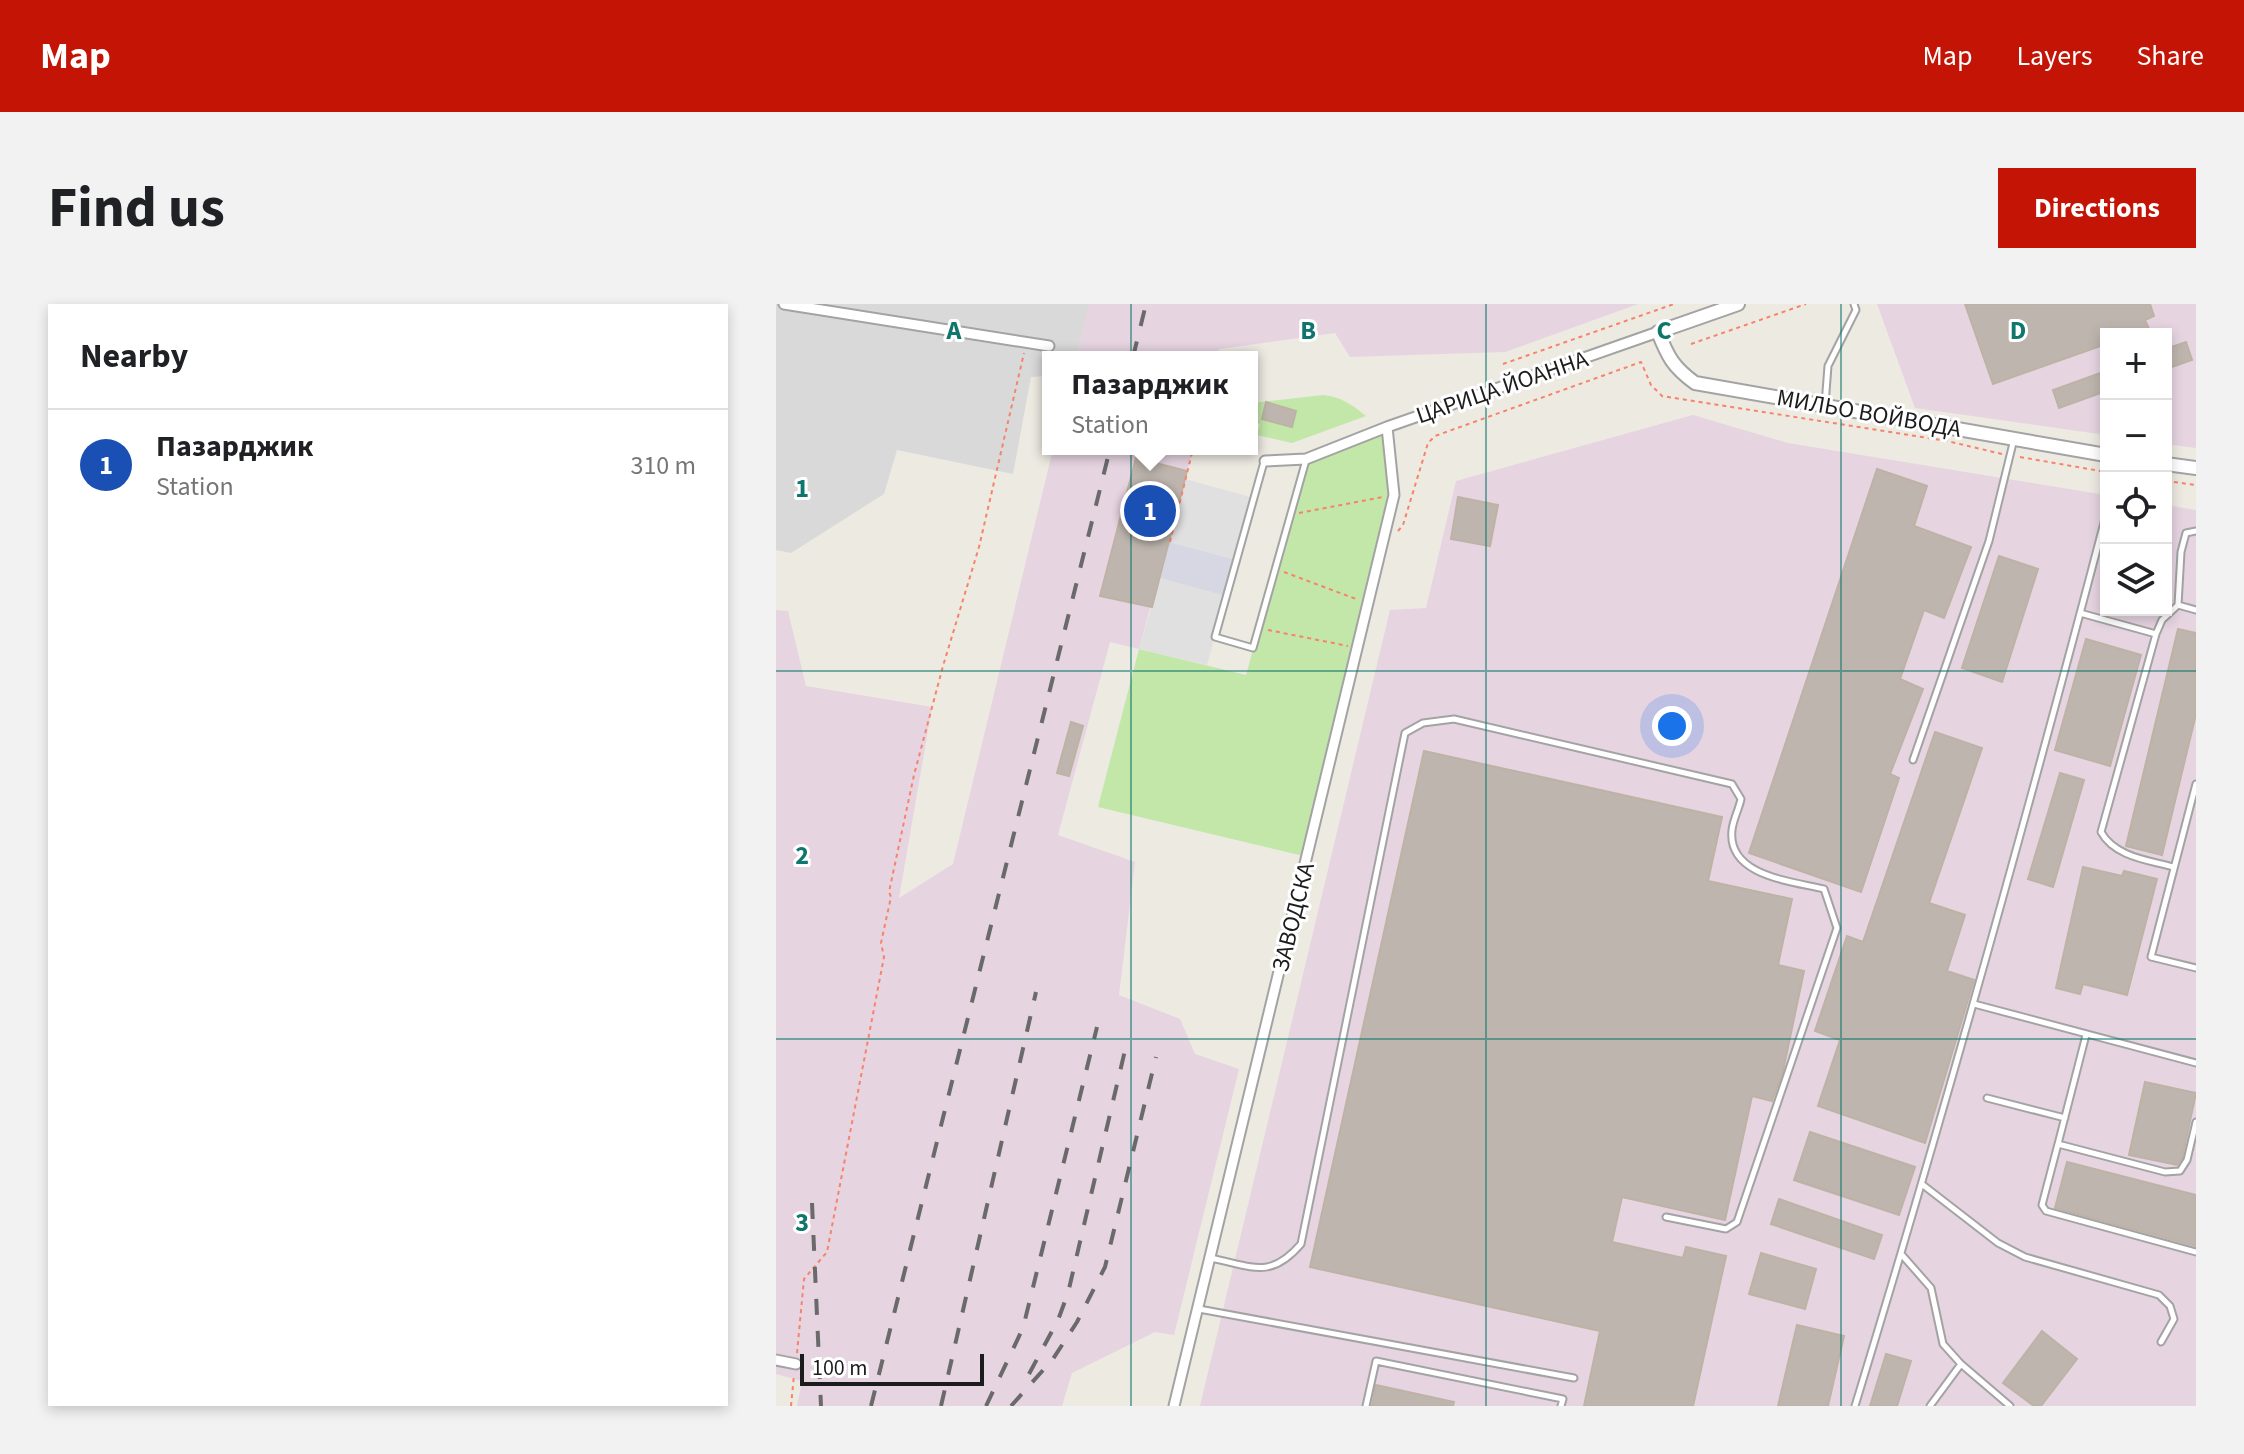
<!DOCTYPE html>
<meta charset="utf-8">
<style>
:root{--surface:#fff;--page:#f2f2f2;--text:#202124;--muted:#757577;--line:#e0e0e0;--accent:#c31405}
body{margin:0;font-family:"Source Sans 3",sans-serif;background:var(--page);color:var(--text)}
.controls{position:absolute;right:24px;top:24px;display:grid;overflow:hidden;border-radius:0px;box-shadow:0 4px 12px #0003}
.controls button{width:72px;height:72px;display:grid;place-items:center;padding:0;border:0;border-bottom:2px solid var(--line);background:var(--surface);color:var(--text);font:40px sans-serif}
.scale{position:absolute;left:24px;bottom:20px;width:184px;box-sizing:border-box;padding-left:8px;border:4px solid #1c1c1c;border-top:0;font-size:22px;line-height:28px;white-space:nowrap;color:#1c1c1c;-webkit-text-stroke:6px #fff;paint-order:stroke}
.you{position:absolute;left:896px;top:422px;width:28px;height:28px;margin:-20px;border:6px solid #fff;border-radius:50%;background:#1a73e8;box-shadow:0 0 0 12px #1a73e833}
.badge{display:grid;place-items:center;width:52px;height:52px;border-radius:50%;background:var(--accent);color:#fff;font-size:26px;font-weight:700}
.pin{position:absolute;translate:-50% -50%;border:4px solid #fff;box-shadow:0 2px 8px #0006}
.popup{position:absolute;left:266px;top:47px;width:216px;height:104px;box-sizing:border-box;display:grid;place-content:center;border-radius:0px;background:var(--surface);filter:drop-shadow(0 2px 6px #0005);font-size:26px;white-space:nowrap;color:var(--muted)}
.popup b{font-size:30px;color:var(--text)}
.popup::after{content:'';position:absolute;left:50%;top:100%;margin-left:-16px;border:16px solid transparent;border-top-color:var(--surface)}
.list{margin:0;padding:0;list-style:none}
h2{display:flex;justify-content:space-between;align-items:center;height:104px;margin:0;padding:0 32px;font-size:34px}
h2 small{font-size:26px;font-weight:400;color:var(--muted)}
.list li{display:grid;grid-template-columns:52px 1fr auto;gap:24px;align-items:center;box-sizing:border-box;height:112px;padding:0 32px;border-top:2px solid var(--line)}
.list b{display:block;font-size:30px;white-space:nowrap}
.list p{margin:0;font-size:26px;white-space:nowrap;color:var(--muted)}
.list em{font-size:26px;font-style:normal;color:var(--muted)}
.icon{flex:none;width:44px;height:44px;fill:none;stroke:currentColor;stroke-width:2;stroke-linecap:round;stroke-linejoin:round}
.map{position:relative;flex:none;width:1420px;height:1102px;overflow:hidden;border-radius:0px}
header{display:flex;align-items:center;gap:48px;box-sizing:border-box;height:112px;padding:0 40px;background:var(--accent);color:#fff}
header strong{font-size:38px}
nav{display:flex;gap:44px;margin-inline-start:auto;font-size:28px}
.intro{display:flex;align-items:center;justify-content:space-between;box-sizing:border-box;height:192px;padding:0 48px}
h1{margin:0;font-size:56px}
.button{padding:20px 36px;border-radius:0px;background:var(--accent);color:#fff;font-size:28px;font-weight:700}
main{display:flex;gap:48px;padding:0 48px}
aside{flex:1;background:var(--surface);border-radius:0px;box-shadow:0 4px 12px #0003}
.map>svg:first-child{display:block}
</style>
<header>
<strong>Map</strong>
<nav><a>Map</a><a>Layers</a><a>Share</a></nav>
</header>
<div class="intro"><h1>Find us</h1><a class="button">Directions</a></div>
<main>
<aside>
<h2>Nearby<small></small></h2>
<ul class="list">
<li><span class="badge" style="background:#1a4fb4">1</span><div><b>Пазарджик</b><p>Station</p></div><em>310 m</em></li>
</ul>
</aside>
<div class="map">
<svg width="1420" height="1102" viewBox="0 0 1420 1102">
<rect width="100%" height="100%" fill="#edeae2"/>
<path fill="#dad9d9" d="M0,0H314L300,53H272V72L255,73L237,170L121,146L108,190L15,249L0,246Z"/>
<path fill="#e6d4e1" d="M313,0H862L729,48L574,53L559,29L443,45L441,53H300Z
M1101,0H1420V144L1390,140V30H1330V131L1139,104Z
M917,111L1012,139L1330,191V306H1390V201L1420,206V1102H424L614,306L650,304L680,177Z
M277,145H417L363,345L334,338L282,531L359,558L343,691L404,715L419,750L463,765L398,1031L379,1028L296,1069L286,1102H21L26,1077L0,1070V306L12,307L30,382L156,403L123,594L177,560Z"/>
<path fill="#c2e7a8" d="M547,91C566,93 576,101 590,112L516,139L481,131L484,120L476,117V99Z
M611,123L618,191L532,553L322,503L363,345L470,371L530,155Z"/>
<path fill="#e0e0e0" d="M409,175L478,194L460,256L393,238Z
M384,274L450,292L431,361L363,345Z"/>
<path fill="#d7d6e3" d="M393,238L460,256L450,292L384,274Z"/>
<path fill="#beb6ae" stroke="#beb2a5" stroke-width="2" d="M1189,0H1374L1378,12L1369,16L1373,25L1358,30H1330V40L1217,80Z
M1410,38L1416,56L1390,65V45Z
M1330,67V87L1283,104L1277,86Z
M490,98L520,107L516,123L486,115Z
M360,154L411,167L376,303L324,292Z
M1101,165L1151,182L1138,222L1195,243L1168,314L1148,306L1124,375L1147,385L1114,470L1123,474L1085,588L973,549Z
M682,193L722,201L714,242L675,235Z
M1223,252L1262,265L1226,378L1186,364Z
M1402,325L1420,329V410L1386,551L1350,542Z
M1310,335L1365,351L1334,462L1279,446Z
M295,418L307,422L293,472L281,469Z
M1159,428L1206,444L1153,599L1189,611L1171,667L1198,676L1149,839L1042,802L1064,736L1039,727L1071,632L1087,638Z
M648,447L946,513L932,577L1016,595L1002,661L1028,667L1007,767L996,797L976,792L949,916L846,893L836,938L907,954L910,943L950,952L917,1102H808L824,1027L534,963Z
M1284,469L1308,476L1277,583L1252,575Z
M1307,563L1346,572L1348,567L1381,575L1351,691L1307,680L1304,690L1280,684Z
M1369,778L1420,789L1406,854L1401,861L1353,851Z
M1034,828L1139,863L1123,911L1018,876Z
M1291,858L1420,891V942L1279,904Z
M1003,895L1106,931L1098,955L995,920Z
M985,949L1040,965L1029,1005L973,990Z
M1021,1021L1068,1032L1052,1102H1002Z
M1266,1027L1301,1055L1265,1102H1258L1227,1079Z
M1110,1050L1135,1057L1121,1102H1094Z
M600,1081L678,1098L677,1102H596Z"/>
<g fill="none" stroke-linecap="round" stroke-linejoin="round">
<g stroke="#a3a3a3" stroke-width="9">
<path id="service" d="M1049,101L1052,62L1080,6L1078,0
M488,158L439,333L477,344L530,156
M1402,301L1405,248L1410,229L1420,227
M1304,309L1380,330
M1137,456L1213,237L1238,135
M1420,480L1375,653L1420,664
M1397,563C1372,556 1339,553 1325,528L1380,330L1386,316L1402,301L1420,306
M1198,700L1420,759
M1310,731L1282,840L1389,868L1404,867L1411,856L1420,818
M1211,794L1289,814
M1282,840L1266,901L1270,907L1420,948
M1147,881L1222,939L1249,953L1383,991L1394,1002L1398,1015L1385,1038
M1126,951L1155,984L1167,1040L1185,1060L1234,1102
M434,954C476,962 494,976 525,940L629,429L647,419L678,415L956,480L965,495C963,505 957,516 956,526C951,572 1015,577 1048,585L1061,624L961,918L950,925L890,913
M423,1005L798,1074
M590,1102L600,1057L787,1095L785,1102
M1079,1102C1169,807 1252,509 1330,211
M1154,1102L1185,1060"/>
</g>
<g stroke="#a3a3a3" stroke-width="13">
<path id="minor" d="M8,0L273,42
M489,157L530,155L611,123L882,28
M0,1056L20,1060
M398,1102L618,191L611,123"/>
</g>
<g stroke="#a3a3a3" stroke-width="16">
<path id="tertiary" d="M962,0L882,28C892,53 897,63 919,79L1330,151
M1390,160L1420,164"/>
</g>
<path stroke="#f6836a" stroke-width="2" stroke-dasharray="4 4" stroke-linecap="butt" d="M915,40L1030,0
M727,60L898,0
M1244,153L1330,168
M1390,177L1420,181
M523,209L607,193
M622,227L627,221L652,139L659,132L865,58L875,81L886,92L1171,137L1226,150
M394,238L417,145
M508,268L580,295
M492,326L572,342
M21,1049L28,975L51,948L108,653L105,639L115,593L113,588L138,471L167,362L203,243L248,49
M15,1102L18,1071"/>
<use href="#service" stroke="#fff" stroke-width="5"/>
<use href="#minor" stroke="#fff" stroke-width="9"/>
<use href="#tertiary" stroke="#fff" stroke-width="12"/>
<path stroke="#6a6a6a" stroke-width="4" stroke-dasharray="16 16" stroke-linecap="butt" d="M357,53L370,0
M36,899L45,1102
M253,1070L282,1016L292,989L350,742
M95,1102L334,145
M165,1102L260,688
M210,1102L247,1024L321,723
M235,1102L277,1055L301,1018L329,963L380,753"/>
</g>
<path fill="none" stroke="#0f766e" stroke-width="2" stroke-opacity="0.55" d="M355,0V1102M710,0V1102M1065,0V1102M0,367H1420M0,735H1420"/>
<g text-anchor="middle" stroke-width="6" stroke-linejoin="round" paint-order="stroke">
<g font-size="24" fill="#1c1c1c" stroke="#fff">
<text transform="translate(726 83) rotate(-19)" y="8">ЦАРИЦА ЙОАННА</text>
<text transform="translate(1093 109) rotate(10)" y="8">МИЛЬО ВОЙВОДА</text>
<text transform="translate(517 613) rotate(-76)" y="8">ЗАВОДСКА</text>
</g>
</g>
<g font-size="26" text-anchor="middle" font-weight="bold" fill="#0f766e" stroke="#fff" stroke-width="6" stroke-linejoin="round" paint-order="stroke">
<text x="178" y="35">A</text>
<text x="532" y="35">B</text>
<text x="888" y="35">C</text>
<text x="1242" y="35">D</text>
<text x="26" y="193">1</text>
<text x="26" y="560">2</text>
<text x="26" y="927">3</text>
</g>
</svg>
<div class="controls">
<button>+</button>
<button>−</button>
<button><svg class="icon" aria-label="locate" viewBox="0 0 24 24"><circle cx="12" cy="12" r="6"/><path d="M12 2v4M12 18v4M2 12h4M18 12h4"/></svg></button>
<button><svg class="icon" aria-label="layers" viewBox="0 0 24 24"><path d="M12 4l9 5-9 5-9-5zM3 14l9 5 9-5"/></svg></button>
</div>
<div class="scale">100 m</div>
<div class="you"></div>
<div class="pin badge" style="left:374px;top:207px;background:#1a4fb4">1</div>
<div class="popup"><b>Пазарджик</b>Station</div>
</div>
</main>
